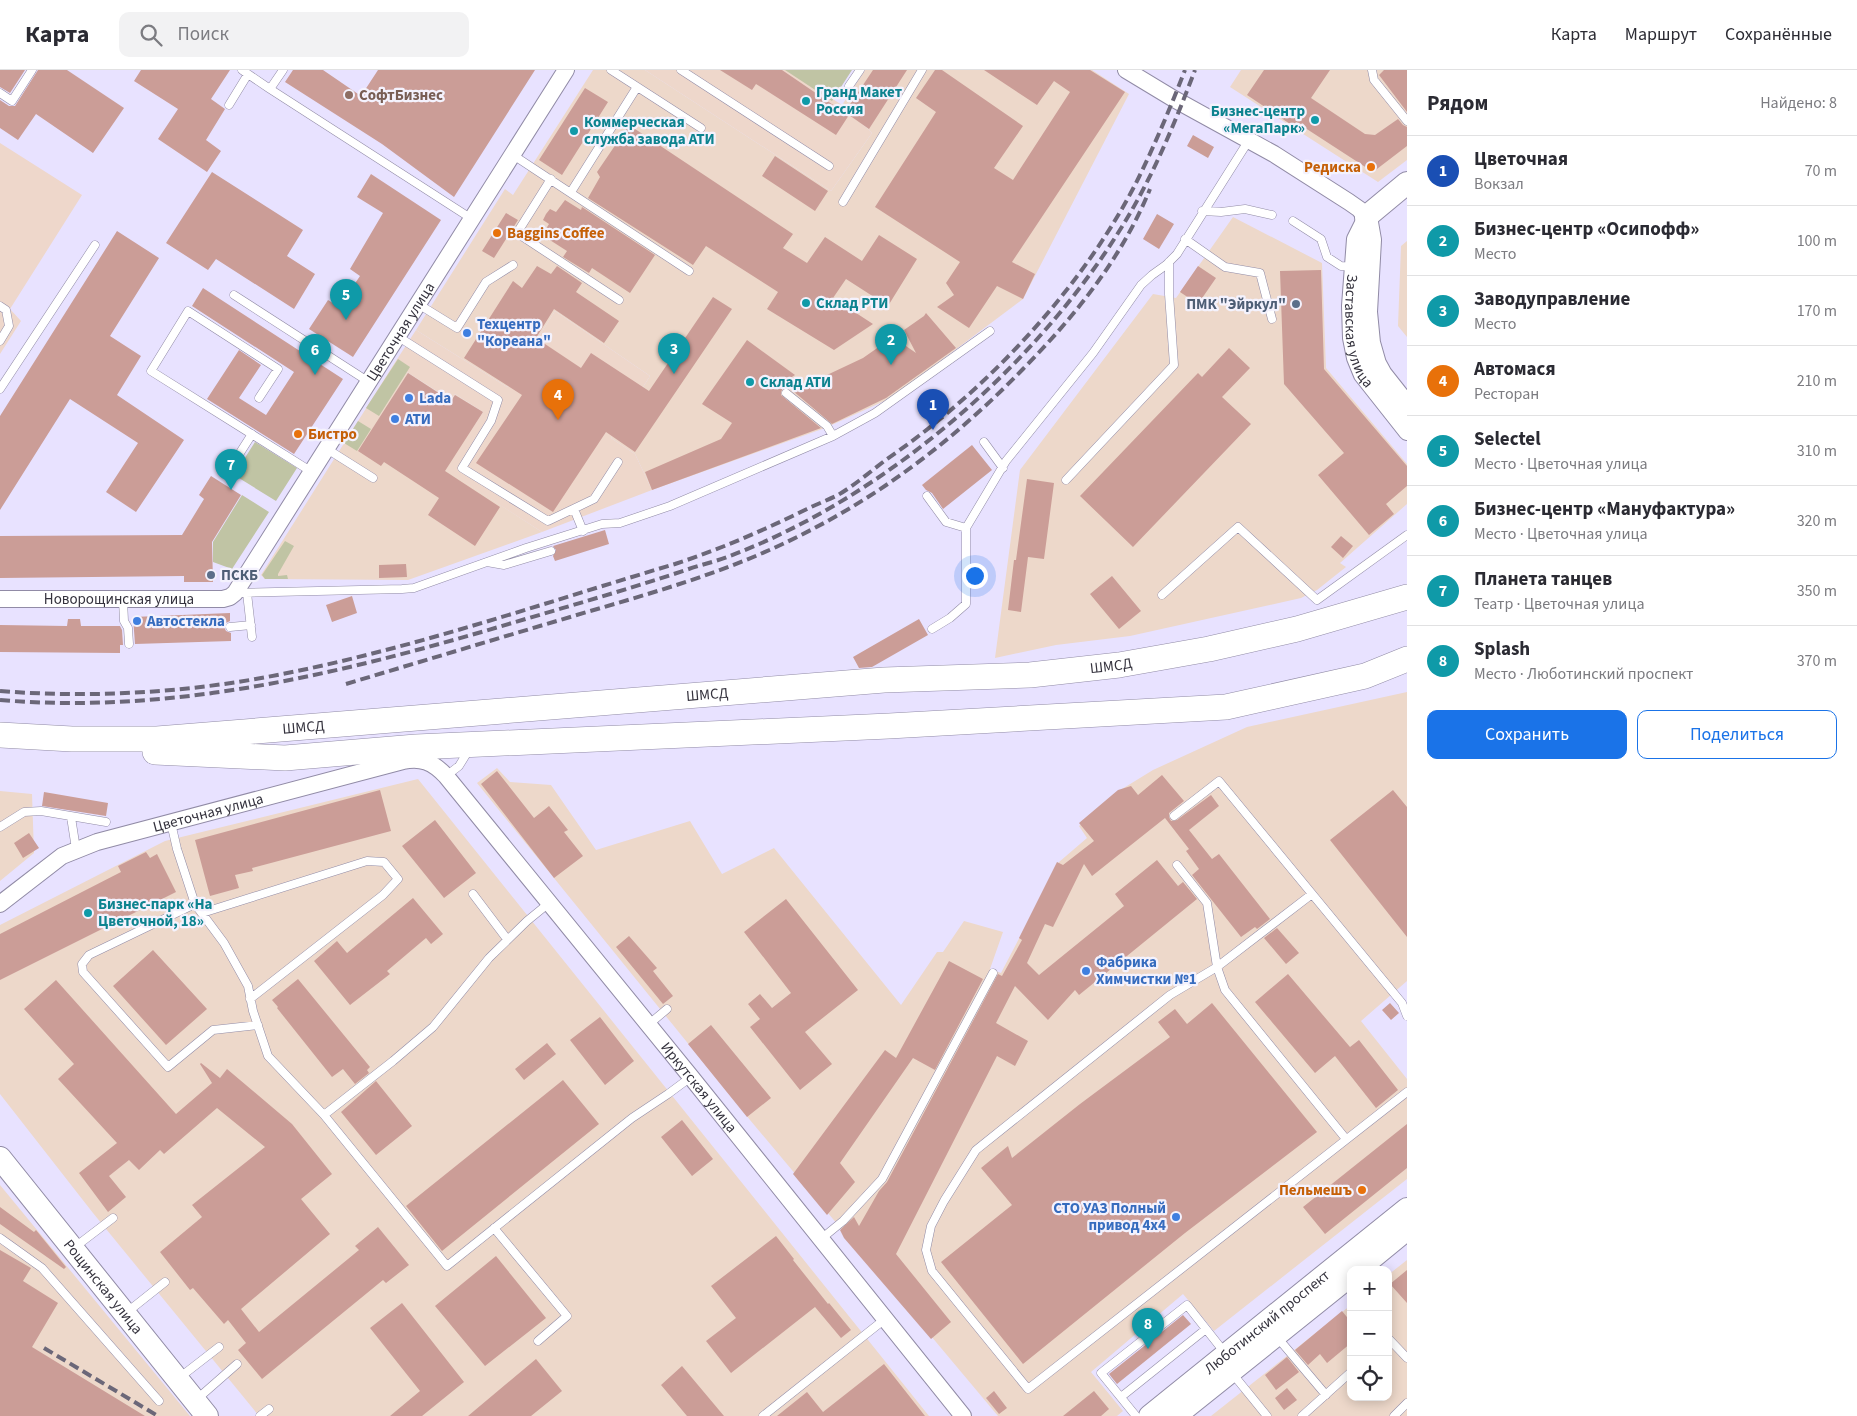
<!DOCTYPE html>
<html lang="ru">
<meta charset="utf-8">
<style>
:root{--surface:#fff;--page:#f2f2f3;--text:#2b2b33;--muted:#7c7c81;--line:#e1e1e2;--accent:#1a73e8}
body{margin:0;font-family:"Source Sans 3",sans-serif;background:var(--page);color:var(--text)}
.controls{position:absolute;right:15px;bottom:15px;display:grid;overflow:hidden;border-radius:10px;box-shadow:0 2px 12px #0003}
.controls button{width:45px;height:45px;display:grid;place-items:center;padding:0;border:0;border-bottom:1px solid var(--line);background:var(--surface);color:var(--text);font:25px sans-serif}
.you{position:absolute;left:974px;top:505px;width:18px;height:18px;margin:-12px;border:4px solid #fff;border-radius:50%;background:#1a73e8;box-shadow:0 0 0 8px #1a73e833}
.badge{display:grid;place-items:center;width:32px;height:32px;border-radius:50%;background:var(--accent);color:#fff;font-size:16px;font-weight:700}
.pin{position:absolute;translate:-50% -41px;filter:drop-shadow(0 1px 2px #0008)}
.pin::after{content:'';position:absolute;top:26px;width:18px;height:15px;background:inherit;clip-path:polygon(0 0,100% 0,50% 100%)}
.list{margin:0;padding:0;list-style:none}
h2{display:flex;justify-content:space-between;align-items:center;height:65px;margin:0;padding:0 20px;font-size:21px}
h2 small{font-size:16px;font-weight:400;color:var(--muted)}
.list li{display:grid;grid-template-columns:32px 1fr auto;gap:15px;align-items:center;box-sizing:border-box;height:70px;padding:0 20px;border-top:1px solid var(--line)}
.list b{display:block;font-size:19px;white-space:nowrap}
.list p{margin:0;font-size:16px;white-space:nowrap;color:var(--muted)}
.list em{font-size:16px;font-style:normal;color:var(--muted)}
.actions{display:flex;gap:10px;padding:15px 20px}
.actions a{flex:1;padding:11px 0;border:1px solid var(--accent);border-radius:10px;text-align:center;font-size:18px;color:var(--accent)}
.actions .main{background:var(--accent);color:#fff}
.icon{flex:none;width:28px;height:28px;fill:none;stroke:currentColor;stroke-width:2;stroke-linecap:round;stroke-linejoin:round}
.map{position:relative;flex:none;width:1407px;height:1346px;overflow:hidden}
header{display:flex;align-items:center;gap:30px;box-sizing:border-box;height:70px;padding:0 25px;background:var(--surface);border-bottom:1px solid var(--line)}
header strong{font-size:24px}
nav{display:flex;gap:28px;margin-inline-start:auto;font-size:18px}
.search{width:350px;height:45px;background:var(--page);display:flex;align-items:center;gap:12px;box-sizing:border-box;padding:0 18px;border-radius:10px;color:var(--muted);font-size:19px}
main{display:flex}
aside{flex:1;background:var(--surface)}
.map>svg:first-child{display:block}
</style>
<header>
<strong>Карта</strong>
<div class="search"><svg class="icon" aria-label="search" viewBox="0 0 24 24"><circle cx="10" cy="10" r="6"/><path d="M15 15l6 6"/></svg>Поиск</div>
<nav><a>Карта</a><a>Маршрут</a><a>Сохранённые</a></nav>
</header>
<main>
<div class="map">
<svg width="1407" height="1346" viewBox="0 0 1407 1346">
<rect width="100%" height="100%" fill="#e8e2ff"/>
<path fill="#eed7cb" d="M645,0H788L842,35L872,63L831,121Z
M0,73L82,125L10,239L21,251L0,284Z
M555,241L650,306L611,368L635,384L652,420L542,462L445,400L483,342L455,324L451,330L394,294L416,260L507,317Z"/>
<path fill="#edd8ca" d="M593,0H645L831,121L872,63L842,35L865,0H1092L1129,24L1023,229L891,328L825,358L652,420L635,384L611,368L650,306L555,241L507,317L416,260L505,119L513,125Z
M1241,0H1407V90L1378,112L1230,17Z
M1233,147L1322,193L1326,298L1407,394V434L1340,493L1346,497L1317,520L1301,528L1130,566L1056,575L995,588L1020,400L1153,224L1176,228Z
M1407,171V267L1398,256L1401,176Z
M394,294L451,330L455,324L483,342L446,400L542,462L408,510L265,509L261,505Z
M1407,622V911L1361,951L1407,1009V1109L1214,1261L1183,1224L1091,1302L1123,1341L1117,1346H998L750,1050L477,713L497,698L510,712L551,715L596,780L690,751L722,804L774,778L901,935L937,882H943L964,851L1003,862L990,899L1001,903L1059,792L1087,768L1079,756L1122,719L1153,700L1247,657Z
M418,709L929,1346H259L93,1143L0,1024V855L165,771Z
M0,721L32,724L34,783L0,811Z
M0,1115L190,1346H0Z
M1407,1190V1346H1211L1351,1235V1327H1388V1205Z"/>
<path fill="#c0c4a4" d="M785,0H852L832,31Z
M398,289L410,297L379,346L366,338Z
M358,351L371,359L357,381L344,373Z
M255,372L297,398L276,431L234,405Z
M242,425L269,442L232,499L213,492V472Z
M285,471L294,476L278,504V506L287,505L288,509H265L262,505Z"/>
<path fill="#cb9d97" d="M0,0H25L10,23L0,17Z
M38,0H67L124,38L93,83L36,44L18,70L0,58V30L9,36H15Z
M141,0H230L211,29L225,39L206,70L221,81L207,102L158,69L178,39L134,11Z
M293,0H323L361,26L378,0H535L454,127L382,74L285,12Z
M720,0H782L848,45L845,42L873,0H907L869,59L849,45L836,65L756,14L752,20Z
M935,0H942L1023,56L994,98L1013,110L1070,22L1054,11L1037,35L984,0H1090L1125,22L1012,192L1035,204L1023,229L997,216L969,258L937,237L954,225L946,213L960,192L875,137L936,42L916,28Z
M1264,0H1330L1311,28L1365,64L1375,65L1398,49L1403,55L1407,57V76L1373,102L1296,52L1293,56L1247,25Z
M1384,0H1407V42L1379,5Z
M585,18L608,32L562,105L539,90Z
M629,55L793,164L783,178L807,193L825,167L862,191L879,165L917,189L888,236L846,209L833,228L873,254L834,280L767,239L778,222L706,176L693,195L588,128L600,107L597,102Z
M1193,65L1214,77L1208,88L1187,76Z
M775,86L828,121L815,141L762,106Z
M212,102L303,160L287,186L315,204L294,239L216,189L208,200L166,173Z
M371,104L441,150L353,287L309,259L328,230L339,237L360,206L350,199L383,143L357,127Z
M565,130L581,140L582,137L655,185L630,223L592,198L589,203L563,187L567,181L542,165L549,154L543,150L546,144L550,139L556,142Z
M506,143L518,150L494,188L482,181Z
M1157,144L1174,154L1159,179L1143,169Z
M117,161L159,188L110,266L141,286L117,325L184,370L136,442L106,422L138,373L70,329L0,440V346Z
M537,196L551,204L557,196L582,213L576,222L619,251L604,273L554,239L536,268L581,298L591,283L649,321L713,227L732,239L635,382L606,362L553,442L476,393L522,325L464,288L513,211L522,218Z
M1198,196L1216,208L1198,234L1180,222Z
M1321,200L1324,299L1407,396V416L1386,434L1394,444L1369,465L1318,405L1344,383L1284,314L1280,201Z
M203,218L343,309L294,384L207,329L239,280L261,295L239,328L266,345L294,302L192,236Z
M926,243L956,278L886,328L832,354L793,321L863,288L893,267L916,283L904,260L924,246Z
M747,270L795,305L781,314L783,318L781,322V325L821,358L652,420L645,402L721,369L732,353L702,334Z
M1229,278L1250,298L1222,327L1251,354L1133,477L1080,426L1198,303L1202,307Z
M408,303L451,331L455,325L483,342L445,401L500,437L475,476L428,445L439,428L384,392L381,396L358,381Z
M972,375L992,400L943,439L932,423L926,420L922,415Z
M211,406L241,425L212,472L213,512H184V506L0,508V466L182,465L204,429L199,425Z
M1027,409L1054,413L1044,489L1028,487L1021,542L1008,540L1014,490H1016Z
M605,460L609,474L555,491L553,486L556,480L553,476Z
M1341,466L1353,476L1343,488L1331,477Z
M406,494L407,507L379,508V495Z
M1112,506L1141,541L1119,559L1090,524Z
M352,526L357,543L332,552L326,535Z
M230,543V551L226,553L224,557L226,561L231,563V571L135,574L133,547Z
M68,549H80L81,556H120L122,560L123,575H120V583L0,582V555L67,556Z
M919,549L928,565L872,597L859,598L853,587Z
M497,701L534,748L549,736L568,760L564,762L583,786L554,808L481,714Z
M1162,705L1184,731L1169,743V747L1171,751L1177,750L1211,725L1219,736L1189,760L1212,789L1219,784L1270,849L1257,859L1255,857L1241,867L1192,805L1199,799L1186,781L1189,779L1165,748L1092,806L1084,794L1053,857L1045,854L1027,893L1039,905L1124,836L1115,824L1157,790L1178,816L1183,812L1197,829L1079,925L1075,920L1048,950L1015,916L996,953L1028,971L1015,996L997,986L896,1184L951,1252L931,1269L844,1168L840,1160L854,1147L859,1156L879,1121L887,1112L998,904L1002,906L1022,870L1019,868L1057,792L1063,795L1094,771L1079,753L1118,720L1131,716L1138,725Z
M380,720L391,761L252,798L253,801L235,805L239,818L210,826L195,770Z
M1393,720L1407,737V867L1330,770Z
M44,722L108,733L106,746L42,736Z
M435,750L476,803L444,828L402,776Z
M29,763L39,778L23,788L14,773Z
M146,782L150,788L157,784L176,822L0,910V864L121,802L118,796Z
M413,828L443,864L431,874L426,868L387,901L390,904L350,935L314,891L337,871L347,883Z
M786,829L858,920L805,962L832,994L800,1020L750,957L760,949L748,934L760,924L772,938L791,923L744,862Z
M1277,858L1299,883L1286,894L1264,868Z
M629,866L657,898L653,901L673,926L663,934L616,877Z
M153,880L207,939L166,975L113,916Z
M949,891L983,909L935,1000L913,988L840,1093L855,1112L827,1145L793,1104L885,980L896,988Z
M1288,904L1350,977L1359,970L1398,1020L1376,1038L1335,986L1315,1003L1255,932Z
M298,909L370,997L367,1000L369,1003L355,1014L343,999L332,1007L277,938L278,937L272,930Z
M56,910L176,1044L212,1013L200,994L201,993L220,1008L227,999L292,1054L332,1104L301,1129L330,1164L241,1239L259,1262L359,1180L355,1176L378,1157L409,1195L386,1213L383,1210L262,1309L238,1280L246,1273L228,1250L224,1254L193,1218L190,1220L160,1182L202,1147L192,1135L265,1077L217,1038L164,1084L160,1080L139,1100L129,1090L109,1106L126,1127L108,1142L79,1103L117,1073L58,1009L74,994L24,939Z
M1212,933L1317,1062L1185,1163L1023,1294L941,1192L1012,1135L981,1098L1008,1076L1012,1088L1080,1034L1170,967L1158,952L1175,939L1187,954Z
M1390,933L1399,943L1391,950L1382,940Z
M600,947L634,991L605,1015L570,970Z
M711,955L771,1028L747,1047L688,974Z
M547,973L556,984L524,1010L515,999Z
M563,1010L599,1054L442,1181L406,1136Z
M376,1011L412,1056L376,1085L341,1042Z
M682,1050L713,1089L692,1106L661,1067Z
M1407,1054V1098L1325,1164L1303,1137Z
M0,1137L34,1162L36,1160L66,1197L64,1199L0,1154Z
M776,1166L794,1189L793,1190L828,1234L829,1233L851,1260L841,1268L815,1237L731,1303L706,1271L736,1248L711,1216Z
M0,1180L31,1198L23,1211L58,1233L32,1277L145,1346H0Z
M496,1186L546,1248L485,1296L435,1236Z
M1407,1200V1233L1390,1214Z
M402,1233L464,1312L422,1346H390L420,1321L370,1258Z
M1342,1241L1351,1252V1273L1327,1293L1320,1284L1308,1295L1295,1280Z
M1183,1245L1191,1254L1117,1314L1109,1304Z
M1287,1287L1299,1302L1276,1320L1265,1305Z
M536,1289L562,1321L531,1346H468Z
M884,1294L925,1346H777L807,1322L823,1342Z
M682,1296L724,1346H687L661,1315Z
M1287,1318L1297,1330L1284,1340L1275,1328Z
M994,1321L1007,1338L999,1344L986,1328Z
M1094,1321L1109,1339L1101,1346H1063Z"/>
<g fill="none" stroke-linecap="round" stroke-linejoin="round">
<g stroke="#918ba6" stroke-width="9">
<path id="lane" d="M242,0L270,19L283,0
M611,0L701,58
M681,0L829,96
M1372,0L1374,10L1407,51
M849,16L860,0
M270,19L472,149
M0,23L12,31L32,0
M229,35L248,4
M513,85L689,201
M551,109L517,163L619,230
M571,122L637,17
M843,132L922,0
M1202,141L1221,142L1245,139L1272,145
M1293,151L1321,169L1327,187L1341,196L1353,197
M1185,169L1225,197L1260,203L1272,249
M234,225L369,312
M418,234L457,258L486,212L513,195
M0,236L6,240L9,256L0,271
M397,266L498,330L491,351L462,398L548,451L594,429L618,392
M0,319L95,175
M786,323L827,356L833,366
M259,328L278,299L188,241L151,301L312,402
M984,372L1003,398
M327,379L373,408
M231,397L252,364
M1066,410L1174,295L1169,224V192
M927,426L946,452L966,458
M574,439L583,461
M487,492L504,495L551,481
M235,523L402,519L414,518L526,478L602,454L620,453L670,436L833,366L875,343L990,261
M247,523L252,567
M1162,525L1238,457L1317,530L1407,465
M123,530L124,551L128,558L129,574
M230,557L251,555
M932,559L950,548L966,534V458L1006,391L1093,283L1141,215L1152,205L1166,195L1177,184L1249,70
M446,706L459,696L467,683
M1174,746L1219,711L1402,933L1407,946
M71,747L76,779
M171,753L177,779L195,834L224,873L248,916L253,941L268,986L324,1045L447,1196L632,1048L668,1024L691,1007
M0,757L24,742L41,741L106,752
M1177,795L1207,833L1217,897L1225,920L1346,1069
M473,824L507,869
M1312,824L1217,897L1170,925L976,1080L944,1131L931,1156L926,1180L932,1201L1028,1319L1407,1022
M195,834L89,885L82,894L83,902L168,997L213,960L258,955
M202,843L367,791L384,792L398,809L383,825L250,929
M648,955L667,939
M324,1045L393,991L433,957L489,888L527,851L549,833
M494,1158L567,1246L538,1271
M0,1168L42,1198L159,1331
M821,1169L843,1151L882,1109L993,903
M75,1177L113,1148
M126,1243L165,1212
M1277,1267L1326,1325
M1388,1268L1407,1288
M1232,1303L1267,1346
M179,1308L219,1277
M1121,1327L1206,1259
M196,1330L237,1294
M260,1346L269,1339
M763,1346L885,1249
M1136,1346L1101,1303L1187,1235L1225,1283
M1302,1346L1351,1302
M1394,1346L1407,1333"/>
</g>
<g stroke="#918ba6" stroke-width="18">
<g id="street">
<path id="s1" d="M1126,0L1174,29L1274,84L1349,132L1359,139L1366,147L1355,169L1350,236L1351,268L1355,288L1362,305L1407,362"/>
<path id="s2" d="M0,529H223L230,527L235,523L566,0"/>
<path id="s3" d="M0,834L62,786L97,772L403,691C421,687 433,692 446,706L691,1007L963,1346"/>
</g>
</g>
<g stroke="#918ba6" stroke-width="24">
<g id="secondary">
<path d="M1407,113L1366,147L1370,170L1366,242L1369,273L1375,294L1381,305L1407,338"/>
<path id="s4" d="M0,1088L207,1346"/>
<path d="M1357,1200L1407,1159"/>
<path id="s5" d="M1150,1346L1407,1139"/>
<path d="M1175,1346L1351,1205"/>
</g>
</g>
<g stroke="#918ba6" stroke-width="26">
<g id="primary">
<path id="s6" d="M0,665L72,669H157L884,610L1030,605L1119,595L1209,579L1297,559L1407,527"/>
<path d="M155,682L285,688L416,677L889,656L1226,637L1365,606L1407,589"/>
</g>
</g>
<use href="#lane" stroke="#fff" stroke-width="8"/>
<use href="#street" stroke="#fff" stroke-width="16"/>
<use href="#secondary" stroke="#fff" stroke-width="22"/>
<use href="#primary" stroke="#fff" stroke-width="25"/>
<path stroke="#6b6778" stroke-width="4" stroke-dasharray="10 5" stroke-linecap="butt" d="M346,614C426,590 506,566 587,542C659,521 732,500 799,466C884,424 958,366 1023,299C1075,246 1122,188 1150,119
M0,621C89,628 180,623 267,607C406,581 540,534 675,494C721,479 764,460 807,439C817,434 828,430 838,425C855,415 871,401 887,389C986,321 1085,216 1139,107C1156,72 1171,36 1185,0
M0,630C167,644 326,607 485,561C552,541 620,522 686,500C700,495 714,492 727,487C886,428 1044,290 1129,145C1156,99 1176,50 1195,0
M44,1278L158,1346"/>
</g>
<circle fill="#8d6e63" stroke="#f4f2fd" stroke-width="2" cx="349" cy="25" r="5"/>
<g fill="#0f9aa8" stroke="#f4f2fd" stroke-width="2">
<circle cx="806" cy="31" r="5"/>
<circle cx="1315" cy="50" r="5"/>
<circle cx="574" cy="61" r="5"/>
<circle cx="806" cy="233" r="5"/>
<circle cx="750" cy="312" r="5"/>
<circle cx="88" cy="843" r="5"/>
</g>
<g fill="#e8710a" stroke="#f4f2fd" stroke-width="2">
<circle cx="1371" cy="97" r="5"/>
<circle cx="497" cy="163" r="5"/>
<circle cx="298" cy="364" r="5"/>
<circle cx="1362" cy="1120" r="5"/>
</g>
<g fill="#5c6f8a" stroke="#f4f2fd" stroke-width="2">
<circle cx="1296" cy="234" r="5"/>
<circle cx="211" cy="505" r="5"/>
</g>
<g fill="#3f7fe0" stroke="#f4f2fd" stroke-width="2">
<circle cx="467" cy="263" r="5"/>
<circle cx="409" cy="328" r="5"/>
<circle cx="395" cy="349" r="5"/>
<circle cx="137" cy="551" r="5"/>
<circle cx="1086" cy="901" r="5"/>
<circle cx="1176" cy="1147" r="5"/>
</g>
<g text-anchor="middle" stroke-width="4.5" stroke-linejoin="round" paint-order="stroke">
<g font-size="15" font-weight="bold" fill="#0d838f" stroke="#f4f2fd" text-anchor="start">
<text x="816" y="27">Гранд Макет<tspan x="816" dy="17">Россия</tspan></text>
<text x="1305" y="46" text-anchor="end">Бизнес-центр<tspan x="1305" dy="17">«МегаПарк»</tspan></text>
<text x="584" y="57">Коммерческая<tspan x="584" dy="17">служба завода АТИ</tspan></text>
<text x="816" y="238">Склад РТИ</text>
<text x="760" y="317">Склад АТИ</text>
<text x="98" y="839">Бизнес-парк «На<tspan x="98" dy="17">Цветочной, 18»</tspan></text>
</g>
<g font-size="15" font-weight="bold" fill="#785e54" stroke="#f4f2fd" text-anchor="start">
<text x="359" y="30">СофтБизнес</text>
</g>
<g font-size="15" font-weight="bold" fill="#c56008" stroke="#f4f2fd" text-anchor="end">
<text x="1361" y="102">Редиска</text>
<text x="507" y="168" text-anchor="start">Baggins Coffee</text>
<text x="308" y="369" text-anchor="start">Бистро</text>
<text x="1352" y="1125">Пельмешъ</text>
</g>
<g font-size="15" font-weight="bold" fill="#4e5e75" stroke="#f4f2fd" text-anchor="end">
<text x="1286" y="239">ПМК "Эйркул"</text>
<text x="221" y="510" text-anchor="start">ПСКБ</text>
</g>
<g font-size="15" font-weight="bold" fill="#366cbe" stroke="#f4f2fd" text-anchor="start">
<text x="477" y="259">Техцентр<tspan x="477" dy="17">"Кореана"</tspan></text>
<text x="419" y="333">Lada</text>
<text x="405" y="354">АТИ</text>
<text x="147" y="556">Автостекла</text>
<text x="1096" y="897">Фабрика<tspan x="1096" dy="17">Химчистки №1</tspan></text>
<text x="1166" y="1143" text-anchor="end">СТО УАЗ Полный<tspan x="1166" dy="17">привод 4х4</tspan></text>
</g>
<g font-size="15" fill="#34323d" stroke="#f4f2fd">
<text dy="5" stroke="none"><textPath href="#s1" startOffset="400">Заставская улица</textPath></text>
<text dy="5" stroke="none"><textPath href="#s2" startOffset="546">Цветочная улица</textPath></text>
<text dy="5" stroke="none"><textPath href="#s2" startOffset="119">Новорощинская улица</textPath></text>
<text dy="5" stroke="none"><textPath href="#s6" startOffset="1114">ШМСД</textPath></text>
<text dy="5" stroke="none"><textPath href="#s6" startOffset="709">ШМСД</textPath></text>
<text dy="5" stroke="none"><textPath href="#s6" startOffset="304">ШМСД</textPath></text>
<text dy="5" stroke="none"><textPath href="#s3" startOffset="231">Цветочная улица</textPath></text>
<text dy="5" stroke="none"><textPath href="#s3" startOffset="882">Иркутская улица</textPath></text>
<text dy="5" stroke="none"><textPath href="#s4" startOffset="165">Рощинская улица</textPath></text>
<text dy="5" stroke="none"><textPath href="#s5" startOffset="150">Люботинский проспект</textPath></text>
</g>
</g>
</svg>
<div class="controls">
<button>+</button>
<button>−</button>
<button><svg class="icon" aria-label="locate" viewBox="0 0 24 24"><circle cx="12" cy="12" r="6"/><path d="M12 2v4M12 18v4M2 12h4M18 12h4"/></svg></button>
</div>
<div class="you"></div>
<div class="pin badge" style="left:933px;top:360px;background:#1a4fb4">1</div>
<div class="pin badge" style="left:891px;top:295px;background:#0f9aa8">2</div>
<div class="pin badge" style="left:674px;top:304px;background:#0f9aa8">3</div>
<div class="pin badge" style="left:558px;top:350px;background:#e8710a">4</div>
<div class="pin badge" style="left:346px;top:250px;background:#0f9aa8">5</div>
<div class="pin badge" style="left:315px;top:305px;background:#0f9aa8">6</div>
<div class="pin badge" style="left:231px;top:420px;background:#0f9aa8">7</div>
<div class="pin badge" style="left:1148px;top:1279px;background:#0f9aa8">8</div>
</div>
<aside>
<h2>Рядом<small>Найдено: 8</small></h2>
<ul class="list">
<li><span class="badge" style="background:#1a4fb4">1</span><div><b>Цветочная</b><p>Вокзал</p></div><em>70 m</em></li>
<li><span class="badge" style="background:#0f9aa8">2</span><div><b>Бизнес-центр «Осипофф»</b><p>Место</p></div><em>100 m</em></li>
<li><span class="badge" style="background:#0f9aa8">3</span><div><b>Заводуправление</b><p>Место</p></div><em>170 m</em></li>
<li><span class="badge" style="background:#e8710a">4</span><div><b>Автомася</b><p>Ресторан</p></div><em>210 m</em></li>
<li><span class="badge" style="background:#0f9aa8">5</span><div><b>Selectel</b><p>Место · Цветочная улица</p></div><em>310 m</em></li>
<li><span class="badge" style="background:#0f9aa8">6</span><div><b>Бизнес-центр «Мануфактура»</b><p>Место · Цветочная улица</p></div><em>320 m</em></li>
<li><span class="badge" style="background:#0f9aa8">7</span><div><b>Планета танцев</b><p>Театр · Цветочная улица</p></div><em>350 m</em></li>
<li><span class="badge" style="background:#0f9aa8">8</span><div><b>Splash</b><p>Место · Люботинский проспект</p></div><em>370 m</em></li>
</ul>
<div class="actions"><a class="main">Сохранить</a><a>Поделиться</a></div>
</aside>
</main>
